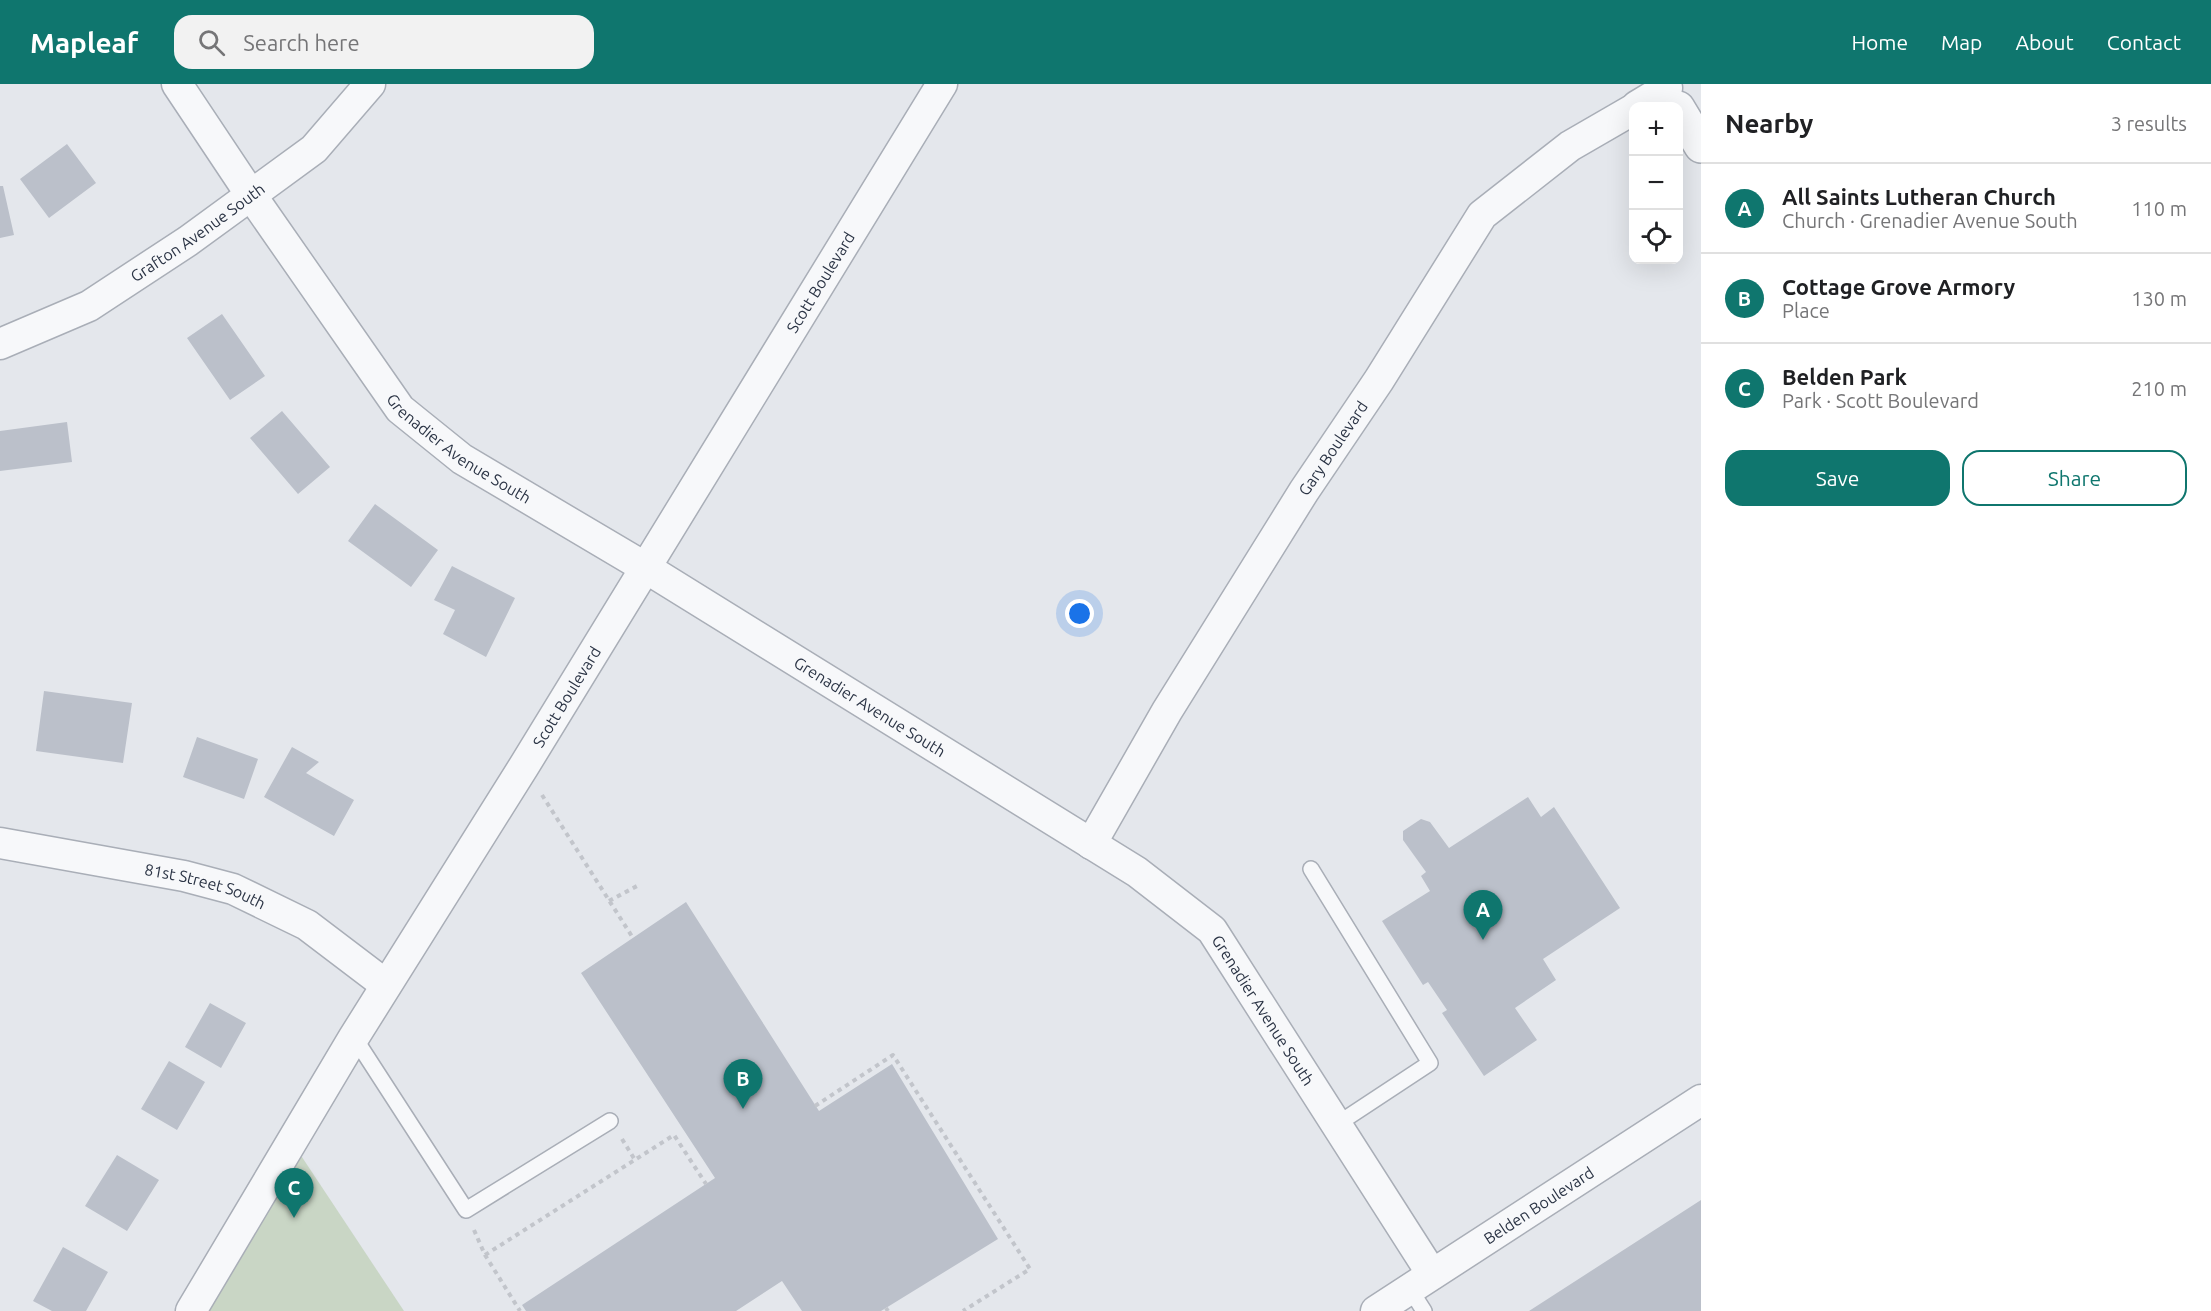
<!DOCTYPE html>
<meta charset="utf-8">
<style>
:root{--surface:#fff;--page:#f2f2f2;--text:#202124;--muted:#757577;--line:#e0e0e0;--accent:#0f766e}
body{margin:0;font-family:Ubuntu,sans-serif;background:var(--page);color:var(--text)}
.controls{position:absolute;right:18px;top:18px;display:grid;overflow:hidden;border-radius:12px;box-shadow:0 6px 24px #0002}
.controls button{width:54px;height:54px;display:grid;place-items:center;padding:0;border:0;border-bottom:2px solid var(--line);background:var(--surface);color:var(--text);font:30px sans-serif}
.you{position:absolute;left:1080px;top:530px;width:21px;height:21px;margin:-15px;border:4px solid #fff;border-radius:50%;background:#1a73e8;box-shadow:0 0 0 9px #1a73e833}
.badge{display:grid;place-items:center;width:39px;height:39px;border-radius:50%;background:var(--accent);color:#fff;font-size:20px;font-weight:700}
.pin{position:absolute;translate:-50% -50px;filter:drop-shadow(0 2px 3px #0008)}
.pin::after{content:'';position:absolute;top:32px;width:21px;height:18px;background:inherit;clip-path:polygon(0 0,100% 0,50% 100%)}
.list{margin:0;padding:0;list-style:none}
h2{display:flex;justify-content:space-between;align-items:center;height:78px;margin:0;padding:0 24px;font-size:26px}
h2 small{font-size:20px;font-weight:400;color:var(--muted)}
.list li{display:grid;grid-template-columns:39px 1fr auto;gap:18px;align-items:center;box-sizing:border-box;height:90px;padding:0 24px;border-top:2px solid var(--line)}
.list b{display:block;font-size:22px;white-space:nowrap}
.list p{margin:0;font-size:20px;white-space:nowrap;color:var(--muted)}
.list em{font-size:20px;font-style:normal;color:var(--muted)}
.actions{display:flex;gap:12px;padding:18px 24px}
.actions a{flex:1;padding:14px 0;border:2px solid var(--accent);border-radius:18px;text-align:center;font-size:21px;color:var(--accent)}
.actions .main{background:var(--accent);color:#fff}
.icon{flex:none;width:33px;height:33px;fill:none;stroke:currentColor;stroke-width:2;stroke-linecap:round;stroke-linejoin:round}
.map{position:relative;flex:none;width:1701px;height:1227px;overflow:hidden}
header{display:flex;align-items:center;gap:36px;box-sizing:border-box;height:84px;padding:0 30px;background:var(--accent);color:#fff}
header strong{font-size:28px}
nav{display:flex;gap:33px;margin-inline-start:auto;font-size:21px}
.search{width:420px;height:54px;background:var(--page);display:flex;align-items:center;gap:15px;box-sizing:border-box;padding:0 21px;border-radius:18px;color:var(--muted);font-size:22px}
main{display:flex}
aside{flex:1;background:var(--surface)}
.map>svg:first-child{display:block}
</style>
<header>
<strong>Mapleaf</strong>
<div class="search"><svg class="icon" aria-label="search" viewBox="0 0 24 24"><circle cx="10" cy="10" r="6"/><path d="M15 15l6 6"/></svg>Search here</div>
<nav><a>Home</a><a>Map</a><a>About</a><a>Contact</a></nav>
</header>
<main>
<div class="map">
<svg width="1701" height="1227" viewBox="0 0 1701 1227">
<rect width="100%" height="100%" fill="#e4e7ec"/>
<path fill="#c9d6c5" d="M292,1058L404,1227H191Z"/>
<path fill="#bbc0ca" d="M67,60L96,99L49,134L20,95Z
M0,102H3L14,151L0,154Z
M222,230L265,292L230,316L187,254Z
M282,327L330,383L298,410L250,354Z
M67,338L72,378L0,387V347Z
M375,420L438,466L411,503L348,457Z
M452,482L515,514L486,573L443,550L455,526L434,516Z
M44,607L132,619L123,679L36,667Z
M197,653L258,675L244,715L183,693Z
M292,663L319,678L306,689L354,716L334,752L264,713Z
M1528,713L1541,733L1554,723L1620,824L1543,875L1556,896L1515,924L1537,956L1484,992L1442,929L1447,926L1428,898L1423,901L1382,837L1430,807L1421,792L1426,788L1403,756V747L1421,735L1430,738L1449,764Z
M686,818L819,1027L892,980L998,1155L881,1227H802L782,1197L736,1227H526L522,1221L715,1094L581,889Z
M210,919L246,939L221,984L185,963Z
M169,977L205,998L177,1046L141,1025Z
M117,1071L159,1096L127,1147L85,1122Z
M1701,1116V1227H1529Z
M63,1163L108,1188L86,1227H52L33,1217Z"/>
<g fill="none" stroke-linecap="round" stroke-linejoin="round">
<g stroke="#a9aeb7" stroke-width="18">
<path id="service" d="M1311,785L1430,979L1336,1041
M354,953L466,1126L610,1037
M1410,1205L1424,1227"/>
</g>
<g stroke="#a9aeb7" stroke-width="33">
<g id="minor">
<path id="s1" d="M177,0L251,111L400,325L462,375L646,484L1137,788L1212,846L1432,1190"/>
<path d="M1637,22L1667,4"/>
<path id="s2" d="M0,260L89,222L188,157L314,65L370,0"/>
<path id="s3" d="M0,759L184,792L233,805L307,841L386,901"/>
<path id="s4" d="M1091,760L1167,627L1304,407L1379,296L1482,131L1570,62L1634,25"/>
<path id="s5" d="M191,1227L354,953L524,682L942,0"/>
<path id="s6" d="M1376,1227L1701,1016"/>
</g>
</g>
<g stroke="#a9aeb7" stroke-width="36">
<path id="tertiary" d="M1678,24L1701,62"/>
</g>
<path stroke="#c2c5cb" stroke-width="4" stroke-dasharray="4.5 4.5" stroke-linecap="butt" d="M542,711L633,854
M609,817L637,802
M815,1022L893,971L1030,1185L963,1227
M622,1055L635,1076
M474,1146L485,1171L520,1227
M485,1171L674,1051L706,1100
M886,1224L888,1227"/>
<use href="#service" stroke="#f7f8fa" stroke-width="15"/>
<use href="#minor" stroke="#f7f8fa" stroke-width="30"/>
<use href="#tertiary" stroke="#f7f8fa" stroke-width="33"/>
</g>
<g text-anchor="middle" stroke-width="4.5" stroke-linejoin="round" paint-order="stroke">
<g font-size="16" fill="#2b3445" stroke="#f4f6f9">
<text dy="6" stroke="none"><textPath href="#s2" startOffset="228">Grafton Avenue South</textPath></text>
<text dy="6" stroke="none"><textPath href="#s5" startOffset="1206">Scott Boulevard</textPath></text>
<text dy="6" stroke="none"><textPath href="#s1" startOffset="465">Grenadier Avenue South</textPath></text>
<text dy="6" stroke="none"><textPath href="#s4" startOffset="464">Gary Boulevard</textPath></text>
<text dy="6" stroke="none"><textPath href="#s5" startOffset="720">Scott Boulevard</textPath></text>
<text dy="6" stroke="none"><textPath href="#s1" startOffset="951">Grenadier Avenue South</textPath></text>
<text dy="6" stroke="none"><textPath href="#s3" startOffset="210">81st Street South</textPath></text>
<text dy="6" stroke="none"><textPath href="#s1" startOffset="1455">Grenadier Avenue South</textPath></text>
<text dy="6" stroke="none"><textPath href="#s6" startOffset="194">Belden Boulevard</textPath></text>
</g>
</g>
</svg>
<div class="controls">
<button>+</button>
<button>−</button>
<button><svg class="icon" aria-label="locate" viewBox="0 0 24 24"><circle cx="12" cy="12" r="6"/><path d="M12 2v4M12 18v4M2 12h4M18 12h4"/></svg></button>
</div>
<div class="you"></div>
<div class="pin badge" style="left:1483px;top:856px">A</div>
<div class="pin badge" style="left:743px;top:1025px">B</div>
<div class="pin badge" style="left:294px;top:1134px">C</div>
</div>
<aside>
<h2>Nearby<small>3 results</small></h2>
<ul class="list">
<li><span class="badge">A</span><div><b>All Saints Lutheran Church</b><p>Church · Grenadier Avenue South</p></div><em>110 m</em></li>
<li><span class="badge">B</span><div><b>Cottage Grove Armory</b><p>Place</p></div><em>130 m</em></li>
<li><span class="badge">C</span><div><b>Belden Park</b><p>Park · Scott Boulevard</p></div><em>210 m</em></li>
</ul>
<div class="actions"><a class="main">Save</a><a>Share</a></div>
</aside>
</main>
